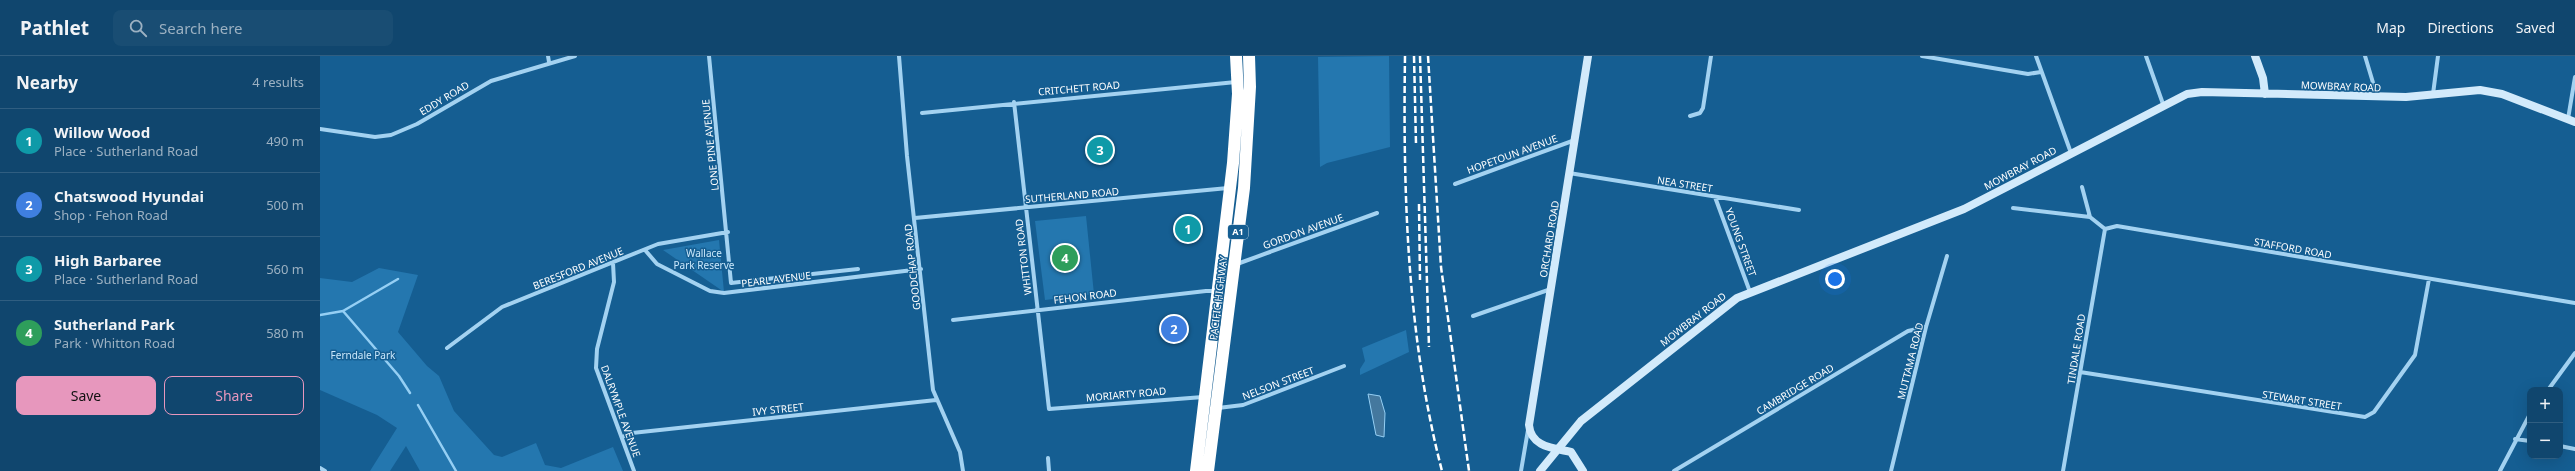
<!DOCTYPE html>
<meta charset="utf-8">
<style>
:root{--surface:#10466e;--page:#194d73;--text:#f1f3f6;--muted:#9cb1c2;--line:#305e81;--accent:#e797bd}
body{margin:0;font-family:"Noto Sans",sans-serif;background:var(--page);color:var(--text)}
.controls{position:absolute;right:12px;bottom:12px;display:grid;overflow:hidden;border-radius:8px;box-shadow:0 4px 16px #0002}
.controls button{width:36px;height:36px;display:grid;place-items:center;padding:0;border:0;border-bottom:1px solid var(--line);background:var(--surface);color:var(--text);font:20px sans-serif}
.you{position:absolute;left:1515px;top:223px;width:14px;height:14px;margin:-10px;border:3px solid #fff;border-radius:50%;background:#1a73e8;box-shadow:0 0 0 6px #1a73e833}
.badge{display:grid;place-items:center;width:26px;height:26px;border-radius:50%;background:var(--accent);color:#fff;font-size:13px;font-weight:700}
.pin{position:absolute;translate:-50% -50%;border:2px solid #fff;box-shadow:0 1px 4px #0006}
.list{margin:0;padding:0;list-style:none}
h2{display:flex;justify-content:space-between;align-items:center;height:52px;margin:0;padding:0 16px;font-size:17px}
h2 small{font-size:13px;font-weight:400;color:var(--muted)}
.list li{display:grid;grid-template-columns:26px 1fr auto;gap:12px;align-items:center;box-sizing:border-box;height:64px;padding:0 16px;border-top:1px solid var(--line)}
.list b{display:block;font-size:15px;white-space:nowrap}
.list p{margin:0;font-size:13px;white-space:nowrap;color:var(--muted)}
.list em{font-size:13px;font-style:normal;color:var(--muted)}
.actions{display:flex;gap:8px;padding:12px 16px}
.actions a{flex:1;padding:9px 0;border:1px solid var(--accent);border-radius:8px;text-align:center;font-size:14px;color:var(--accent)}
.actions .main{background:var(--accent);color:#111}
.icon{flex:none;width:22px;height:22px;fill:none;stroke:currentColor;stroke-width:2;stroke-linecap:round;stroke-linejoin:round}
.map{position:relative;flex:none;width:2255px;height:415px;overflow:hidden}
header{display:flex;align-items:center;gap:24px;box-sizing:border-box;height:56px;padding:0 20px;background:var(--surface);border-bottom:1px solid var(--line)}
header strong{font-size:19px}
nav{display:flex;gap:22px;margin-inline-start:auto;font-size:14px}
.search{width:280px;height:36px;background:var(--page);display:flex;align-items:center;gap:10px;box-sizing:border-box;padding:0 14px;border-radius:8px;color:var(--muted);font-size:15px}
main{display:flex}
aside{flex:1;background:var(--surface)}
.map>svg:first-child{display:block}
</style>
<header>
<strong>Pathlet</strong>
<div class="search"><svg class="icon" aria-label="search" viewBox="0 0 24 24"><circle cx="10" cy="10" r="6"/><path d="M15 15l6 6"/></svg>Search here</div>
<nav><a>Map</a><a>Directions</a><a>Saved</a></nav>
</header>
<main>
<aside>
<h2>Nearby<small>4 results</small></h2>
<ul class="list">
<li><span class="badge" style="background:#0f9aa8">1</span><div><b>Willow Wood</b><p>Place · Sutherland Road</p></div><em>490 m</em></li>
<li><span class="badge" style="background:#3f7fe0">2</span><div><b>Chatswood Hyundai</b><p>Shop · Fehon Road</p></div><em>500 m</em></li>
<li><span class="badge" style="background:#0f9aa8">3</span><div><b>High Barbaree</b><p>Place · Sutherland Road</p></div><em>560 m</em></li>
<li><span class="badge" style="background:#2e9e5b">4</span><div><b>Sutherland Park</b><p>Park · Whitton Road</p></div><em>580 m</em></li>
</ul>
<div class="actions"><a class="main">Save</a><a>Share</a></div>
</aside>
<div class="map">
<svg width="2255" height="415" viewBox="0 0 2255 415">
<rect width="100%" height="100%" fill="#155e92"/>
<path fill="#2477af" d="M1069,0L1070,91L1007,107L1000,111L998,1Z
M766,160L774,238L725,244L715,165Z
M399,184L404,236L343,194Z
M59,212L98,219L78,276L107,310L119,320L134,355L174,399L182,401L216,387L225,409L241,412L293,391L303,415H100L86,390L70,415H50L77,372L57,359L0,334V222L32,226Z
M1086,274L1089,296L1040,319V313L1045,305L1042,292Z"/>
<path fill="#44789e" stroke="#95cff4" d="M1048,338L1060,340L1065,357L1064,381L1056,379Z"/>
<g fill="none" stroke-linecap="round" stroke-linejoin="round">
<path stroke="#95cff4" stroke-width="2.5" d="M23,255L78,223
M0,259L23,255L79,320L90,337
M98,349L136,415"/>
<path stroke="#a3d2f1" stroke-width="4" d="M228,0L229,6
M389,0L411,227L538,213
M579,0L587,100L613,334L640,396L643,415
M1602,0L1708,18L1721,16
M1716,0L1751,97
M1826,0L1843,48
M2045,0L2057,40
M2113,38L2118,0
M694,46L729,353L883,341
M602,57L916,26
M1370,60L1380,57L1383,52L1391,0
M2248,63L2255,21
M0,73L55,81L71,79L97,68L171,25L255,0
M1249,117L1479,154
M1135,128L1255,84
M1762,131L1770,161L1785,173L1797,170L2255,247
M1395,141L1430,236
M1693,152L1770,161
M595,162L908,132
M325,194L337,208L390,235L404,237L601,213
M293,207L294,226L277,293L276,312L314,415
M917,208L1057,157
M1153,260L1231,233
M633,264L886,235H896
M127,292L182,251L338,188L408,176
M1760,316L2045,361L2054,356L2095,299L2109,223
M2228,334L2255,297
M898,352L923,349L1024,310
M302,381L312,377L616,344
M2195,383L2210,385
M2240,390L2255,393
M728,402L729,415
M0,412L5,415
M1201,415L1208,374
M1354,415L1588,275L1606,271
M1571,415L1606,271L1627,200
M1743,415L1785,173
M2180,415L2210,358"/>
<path stroke="#d2eafb" stroke-width="8" d="M1935,0L1943,22L1945,38
M1220,415L1261,365L1417,242L1644,153L1867,38L1882,36L2086,41L2160,34L2182,38L2255,66
M1263,415L1251,396C1233,392 1211,391 1209,369L1268,0"/>
<path stroke="#fff" stroke-width="12" d="M876,415L913,107L918,38L916,0
M888,415L924,132L930,31L929,0"/>
<path stroke="#fff" stroke-width="2.5" stroke-dasharray="7 3" stroke-linecap="butt" d="M1085,0C1083,139 1087,280 1122,415
M1094,0L1096,88
M1100,0L1109,291
M1108,0L1121,211L1149,415
M1099,148L1100,224"/>
</g>
<g text-anchor="middle" stroke-width="3" stroke-linejoin="round" paint-order="stroke">
<rect fill="#155e92" stroke="#b9cfde" stroke-width="1" x="908" y="169" width="20" height="14" rx="3"/>
<g font-size="9" font-weight="bold" fill="#fff">
<text x="918" y="179">A1</text>
</g>
<g font-size="10" fill="#fff" stroke="#155e92">
<text transform="translate(2021 30) rotate(2)" y="4">MOWBRAY ROAD</text>
<text transform="translate(759 32) rotate(-5)" y="4">CRITCHETT ROAD</text>
<text transform="translate(124 42) rotate(-31)" y="4">EDDY ROAD</text>
<text transform="translate(390 89) rotate(-96)" y="4">LONE PINE AVENUE</text>
<text transform="translate(1192 98) rotate(-20)" y="4">HOPETOUN AVENUE</text>
<text transform="translate(1700 112) rotate(-28)" y="4">MOWBRAY ROAD</text>
<text transform="translate(1365 128) rotate(9)" y="4">NEA STREET</text>
<text transform="translate(752 139) rotate(-5)" y="4">SUTHERLAND ROAD</text>
<text transform="translate(983 175) rotate(-20)" y="4">GORDON AVENUE</text>
<text transform="translate(1229 183) rotate(-81)" y="4">ORCHARD ROAD</text>
<text transform="translate(1421 186) rotate(70)" y="4">YOUNG STREET</text>
<text transform="translate(1973 192) rotate(10)" y="4">STAFFORD ROAD</text>
<text transform="translate(703 201) rotate(-97)" y="4">WHITTON ROAD</text>
<text transform="translate(592 211) rotate(-96)" y="4">GOODCHAP ROAD</text>
<text transform="translate(258 212) rotate(-22)" y="4">BERESFORD AVENUE</text>
<text transform="translate(456 223) rotate(-7)" y="4">PEARL AVENUE</text>
<text transform="translate(765 240) rotate(-7)" y="4">FEHON ROAD</text>
<text transform="translate(898 242) rotate(-83)" y="4">PACIFIC HIGHWAY</text>
<text transform="translate(1373 263) rotate(-38)" y="4">MOWBRAY ROAD</text>
<text transform="translate(1756 293) rotate(-81)" y="4">TINDALE ROAD</text>
<text transform="translate(1590 305) rotate(-76)" y="4">MUTTAMA ROAD</text>
<text transform="translate(958 327) rotate(-21)" y="4">NELSON STREET</text>
<text transform="translate(1475 333) rotate(-31)" y="4">CAMBRIDGE ROAD</text>
<text transform="translate(806 338) rotate(-5)" y="4">MORIARTY ROAD</text>
<text transform="translate(1982 344) rotate(9)" y="4">STEWART STREET</text>
<text transform="translate(458 353) rotate(-6)" y="4">IVY STREET</text>
<text transform="translate(301 355) rotate(70)" y="4">DALRYMPLE AVENUE</text>
</g>
<g font-size="10" fill="#cae8fc" stroke="#155e92">
<text x="384" y="201">Wallace<tspan x="384" dy="12">Park Reserve</tspan></text>
<text x="43" y="303">Ferndale Park</text>
</g>
</g>
</svg>
<div class="controls">
<button>+</button>
<button>−</button>
</div>
<div class="you"></div>
<div class="pin badge" style="left:868px;top:173px;background:#0f9aa8">1</div>
<div class="pin badge" style="left:854px;top:273px;background:#3f7fe0">2</div>
<div class="pin badge" style="left:780px;top:94px;background:#0f9aa8">3</div>
<div class="pin badge" style="left:745px;top:202px;background:#2e9e5b">4</div>
</div>
</main>
